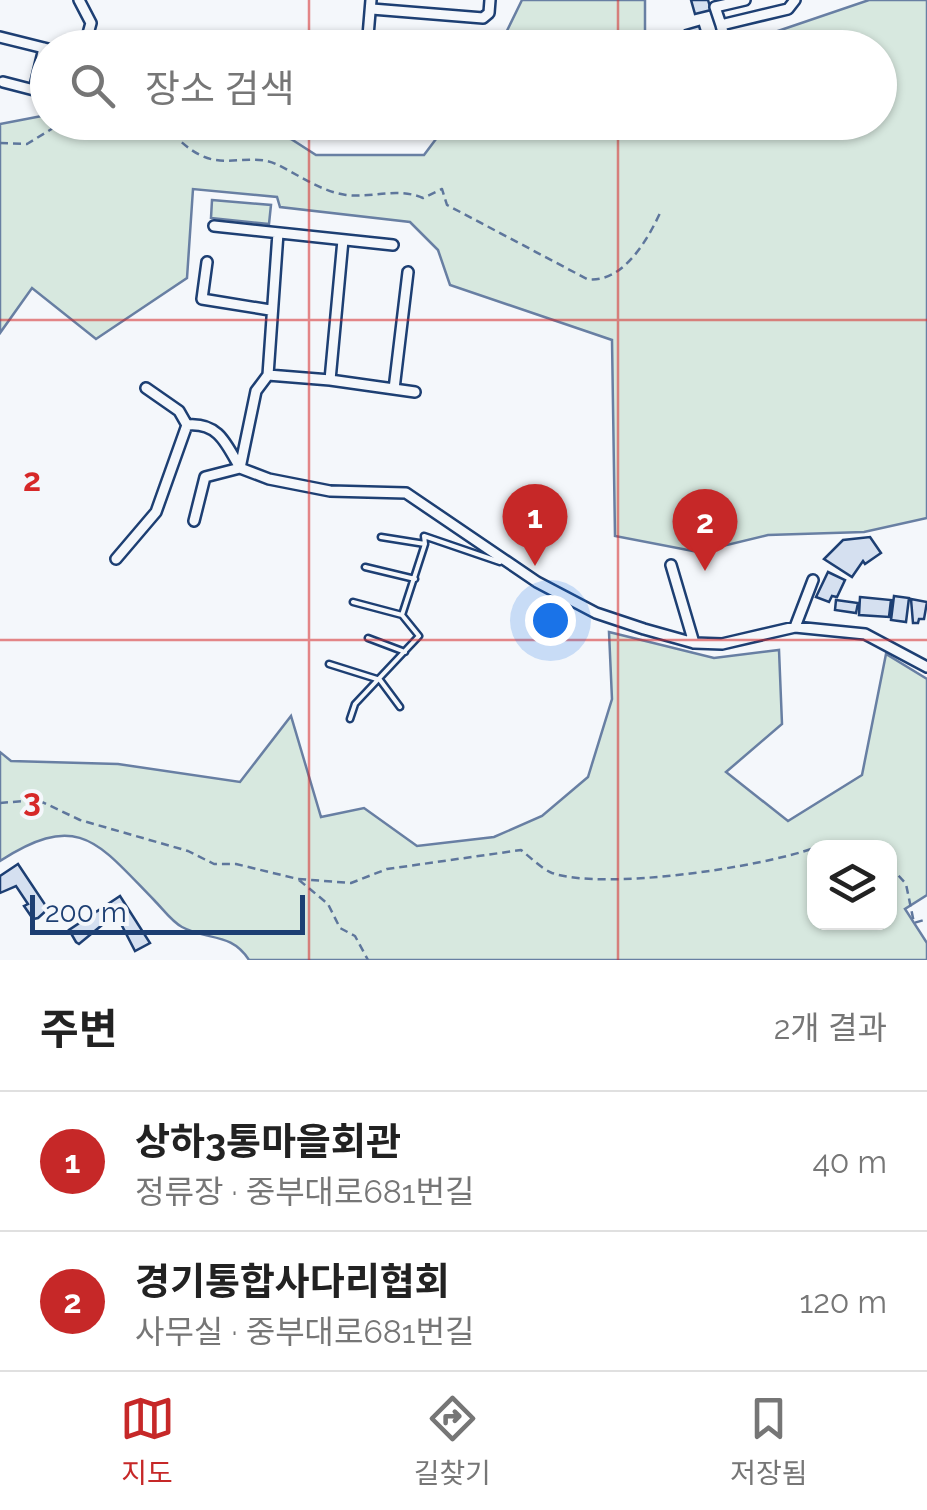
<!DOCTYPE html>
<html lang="ko">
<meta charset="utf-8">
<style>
:root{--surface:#fff;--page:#f2f2f2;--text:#222;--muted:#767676;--line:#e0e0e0;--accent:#c62828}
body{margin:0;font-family:Raleway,"Noto Sans KR",sans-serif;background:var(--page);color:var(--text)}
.controls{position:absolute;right:30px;bottom:30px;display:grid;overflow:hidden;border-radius:20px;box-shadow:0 2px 8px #0004}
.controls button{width:90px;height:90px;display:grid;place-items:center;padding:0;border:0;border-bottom:2px solid var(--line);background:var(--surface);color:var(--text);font:50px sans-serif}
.scale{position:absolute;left:30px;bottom:25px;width:275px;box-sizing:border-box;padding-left:10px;border:5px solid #1d3f73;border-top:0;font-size:28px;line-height:35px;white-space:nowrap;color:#1d3f73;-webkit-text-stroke:8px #f4f7fb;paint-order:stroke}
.you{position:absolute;left:550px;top:620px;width:35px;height:35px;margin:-25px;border:8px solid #fff;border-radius:50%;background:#1a73e8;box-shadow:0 0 0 15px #1a73e833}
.badge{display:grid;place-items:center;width:65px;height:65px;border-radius:50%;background:var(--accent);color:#fff;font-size:32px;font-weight:700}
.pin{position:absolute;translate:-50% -82px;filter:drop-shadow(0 2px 5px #0008)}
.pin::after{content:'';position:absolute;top:52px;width:35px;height:30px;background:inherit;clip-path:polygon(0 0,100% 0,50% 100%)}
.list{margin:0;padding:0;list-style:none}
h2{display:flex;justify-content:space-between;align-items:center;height:130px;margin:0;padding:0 40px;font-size:42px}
h2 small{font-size:32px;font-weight:400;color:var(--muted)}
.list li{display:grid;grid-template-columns:65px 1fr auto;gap:30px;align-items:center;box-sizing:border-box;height:140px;padding:0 40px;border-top:2px solid var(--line)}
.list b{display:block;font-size:38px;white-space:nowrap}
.list p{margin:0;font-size:32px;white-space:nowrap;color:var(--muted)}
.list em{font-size:32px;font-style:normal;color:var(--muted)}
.icon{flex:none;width:55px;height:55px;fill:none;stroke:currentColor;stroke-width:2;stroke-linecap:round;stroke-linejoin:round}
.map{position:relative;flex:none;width:927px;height:960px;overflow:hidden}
.search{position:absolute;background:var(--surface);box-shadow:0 2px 8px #0004;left:30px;right:30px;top:30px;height:110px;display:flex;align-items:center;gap:25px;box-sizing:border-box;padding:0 35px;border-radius:55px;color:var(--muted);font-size:38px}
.sheet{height:410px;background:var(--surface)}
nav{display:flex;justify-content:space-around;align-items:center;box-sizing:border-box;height:140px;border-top:2px solid var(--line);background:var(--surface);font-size:28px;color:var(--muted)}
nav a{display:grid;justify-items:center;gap:5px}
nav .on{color:var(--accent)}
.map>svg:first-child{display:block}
</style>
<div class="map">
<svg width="927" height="960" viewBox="0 0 927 960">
<rect width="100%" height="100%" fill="#f4f7fb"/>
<path fill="#d7e8df" stroke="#687fa3" stroke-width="2.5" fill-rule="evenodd" d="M522,0H645V47H499Z
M869,0H927V518L864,532L768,535L698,552L615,536L612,340L450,285L438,250L410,222L280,207L277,197L193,189L187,278L96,339L32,288L0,333V124L47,115L48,122L219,123L242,132L291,139L316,155H424L448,123L880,122V48L731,47Z
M212,200L271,205L269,224L211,218Z
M609,632L714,658L779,650L782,724L726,772L788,821L862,775L886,654L927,679V895L905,909L927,943V960H249C231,932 208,941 182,927C172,922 162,908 154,900C98,843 79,810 0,861V752L11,761L118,764L240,782L291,716L321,817L364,808L417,846L494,837L542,816L588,777L612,699ZM814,848H890V922H814Z"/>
<path fill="#d5e0f0" stroke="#1d3f73" stroke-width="2.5" d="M691,0H708L711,10L695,14Z
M699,26L706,48H690L685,30Z
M870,537L881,553L865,564L863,561L852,577L824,559L843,540Z
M828,572L845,580L837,597L832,596L829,602L816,597Z
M894,596L909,598L906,622L891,620Z
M860,597L891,600L889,617L859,615Z
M911,599L927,602L924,619H919L918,623H913Z
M836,600L858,603L856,613L835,610Z
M18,864L48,909L38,918L33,919L24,906L28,904L16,886L0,893V876Z
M120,896L150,943L135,951L118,918L107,921L79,944L76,942L69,930Z"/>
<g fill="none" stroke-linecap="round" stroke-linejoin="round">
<g stroke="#1d3f73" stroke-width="9">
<path id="service" d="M338,40L443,48
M403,122L410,123
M381,537L425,544
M365,567L415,579
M353,602L402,615
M368,638L405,652
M329,664L380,680L400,707
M350,719L355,704L419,636L402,615L425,544L424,536L500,562"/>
</g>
<g stroke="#1d3f73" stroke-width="14">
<path id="minor" d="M79,0L91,23L84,48
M745,0L715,7L721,25L788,9L795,0
M372,9L483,18L489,13L490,0
M721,25L727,48
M0,37L44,48
M367,48L371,0
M3,82L34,90L44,48L48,49
M214,226L393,245
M207,262L202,299L270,310
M268,375L330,380L343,240
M330,380L415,392
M146,388L179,411L187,425
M394,389L408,272
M240,468L269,479L330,491L406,493L537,582L596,613L644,629L694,643L722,644L795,627L865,634L927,667
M240,468L256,391L268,375L278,233
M194,521L205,477L240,468
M116,559L156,512L187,425C218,422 226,443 240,468
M671,565L694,643
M795,627L813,580"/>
</g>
<path stroke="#5e769c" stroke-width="2.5" stroke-dasharray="8 5" stroke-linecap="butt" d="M149,122C174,130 180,145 200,155C225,168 252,153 276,164C299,175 320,191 346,195C373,198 397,187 423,198L442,189L447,205L587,279C623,284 648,239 661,211
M0,143L27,144L63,122
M0,803L38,800L80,820L188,851L214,864H236L298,879L351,883L387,869L521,850C530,857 542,869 552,873C605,891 761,867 814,848
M817,848H829
M890,866L906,884L914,923L927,919
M299,880L328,904L340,928L355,936L368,960"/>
<use href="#service" stroke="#f4f7fb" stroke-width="4"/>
<use href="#minor" stroke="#f4f7fb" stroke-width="9"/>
</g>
<path fill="none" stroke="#d62828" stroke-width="2.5" stroke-opacity="0.55" d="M309,0V48M618,0V48M309,122V960M618,122V960M0,320H927M0,640H927"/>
<g font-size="32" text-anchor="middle" font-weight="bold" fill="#d62828" stroke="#f4f7fb" stroke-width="8" stroke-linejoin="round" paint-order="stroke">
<text x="32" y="491">2</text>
<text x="32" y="811">3</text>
</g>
</svg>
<div class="controls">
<button><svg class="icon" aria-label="layers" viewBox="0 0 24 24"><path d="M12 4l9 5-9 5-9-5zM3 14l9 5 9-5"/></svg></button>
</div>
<div class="scale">200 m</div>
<div class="you"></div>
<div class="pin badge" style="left:535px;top:566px">1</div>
<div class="pin badge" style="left:705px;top:571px">2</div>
<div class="search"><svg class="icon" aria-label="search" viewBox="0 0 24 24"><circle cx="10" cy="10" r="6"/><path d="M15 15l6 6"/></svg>장소 검색</div>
</div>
<section class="sheet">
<h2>주변<small>2개 결과</small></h2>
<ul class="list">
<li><span class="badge">1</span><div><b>상하3통마을회관</b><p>정류장 · 중부대로681번길</p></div><em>40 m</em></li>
<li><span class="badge">2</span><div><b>경기통합사다리협회</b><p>사무실 · 중부대로681번길</p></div><em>120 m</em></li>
</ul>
</section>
<nav>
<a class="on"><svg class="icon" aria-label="map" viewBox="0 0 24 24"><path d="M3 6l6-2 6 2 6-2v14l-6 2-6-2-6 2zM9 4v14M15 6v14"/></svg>지도</a>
<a><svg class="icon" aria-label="directions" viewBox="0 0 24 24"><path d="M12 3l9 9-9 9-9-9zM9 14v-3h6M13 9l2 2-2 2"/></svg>길찾기</a>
<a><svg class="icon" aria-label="saved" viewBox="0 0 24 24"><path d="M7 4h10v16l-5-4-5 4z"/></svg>저장됨</a>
</nav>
